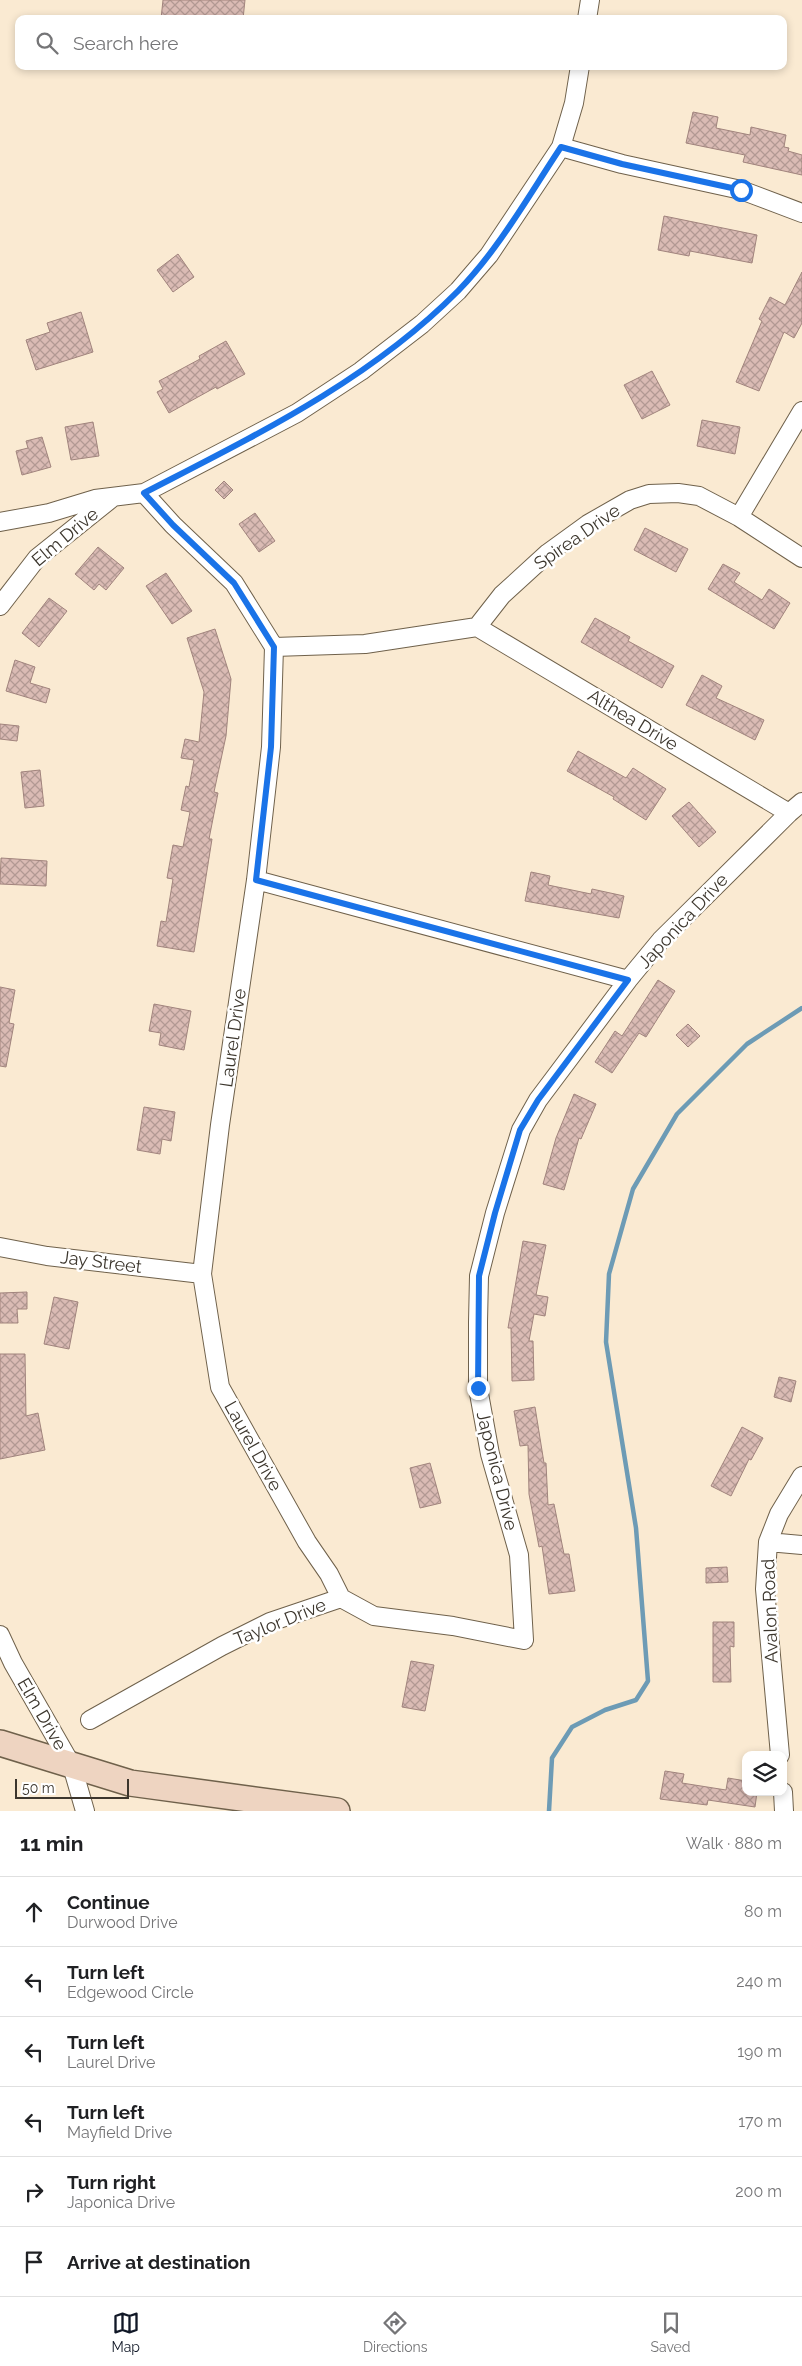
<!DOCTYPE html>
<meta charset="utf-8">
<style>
:root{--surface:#fff;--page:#f2f2f2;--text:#202124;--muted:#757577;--line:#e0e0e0;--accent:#111827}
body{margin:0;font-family:Raleway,sans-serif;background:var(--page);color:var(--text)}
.controls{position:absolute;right:15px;bottom:15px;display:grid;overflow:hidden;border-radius:10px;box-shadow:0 2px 8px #0003}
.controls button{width:45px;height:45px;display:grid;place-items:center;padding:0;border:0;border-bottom:1px solid var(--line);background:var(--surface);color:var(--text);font:25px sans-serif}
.scale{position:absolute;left:15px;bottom:12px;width:114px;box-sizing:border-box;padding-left:5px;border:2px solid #3c362d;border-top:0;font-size:14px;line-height:18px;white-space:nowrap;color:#3c362d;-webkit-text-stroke:4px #fff;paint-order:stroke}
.stop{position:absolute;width:15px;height:15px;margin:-11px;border:4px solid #1a73e8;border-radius:50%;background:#fff}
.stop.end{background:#1a73e8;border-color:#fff;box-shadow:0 1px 5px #0008}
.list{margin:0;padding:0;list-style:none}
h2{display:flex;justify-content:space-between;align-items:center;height:65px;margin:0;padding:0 20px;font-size:21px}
h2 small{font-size:16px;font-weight:400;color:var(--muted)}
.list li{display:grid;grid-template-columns:32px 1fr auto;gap:15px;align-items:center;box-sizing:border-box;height:70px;padding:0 20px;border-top:1px solid var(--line)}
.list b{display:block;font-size:19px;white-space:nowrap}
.list p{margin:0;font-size:16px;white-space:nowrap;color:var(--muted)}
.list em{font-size:16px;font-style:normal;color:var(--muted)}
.icon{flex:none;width:28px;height:28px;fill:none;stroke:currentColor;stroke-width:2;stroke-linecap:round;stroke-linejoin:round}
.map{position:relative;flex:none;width:802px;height:1811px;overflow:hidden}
.search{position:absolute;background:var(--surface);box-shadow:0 2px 8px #0003;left:15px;right:15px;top:15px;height:55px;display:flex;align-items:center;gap:12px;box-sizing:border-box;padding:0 18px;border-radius:10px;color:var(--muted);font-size:19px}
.sheet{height:485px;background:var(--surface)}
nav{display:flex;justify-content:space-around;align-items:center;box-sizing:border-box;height:70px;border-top:1px solid var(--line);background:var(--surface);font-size:14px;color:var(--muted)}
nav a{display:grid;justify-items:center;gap:2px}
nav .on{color:var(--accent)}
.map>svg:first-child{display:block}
</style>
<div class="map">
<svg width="802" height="1811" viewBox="0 0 802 1811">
<defs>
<pattern id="building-cross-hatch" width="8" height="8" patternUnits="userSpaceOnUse" patternTransform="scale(1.25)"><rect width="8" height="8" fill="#dabbb4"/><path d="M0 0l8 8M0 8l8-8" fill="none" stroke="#b29993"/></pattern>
</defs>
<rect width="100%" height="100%" fill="#faead2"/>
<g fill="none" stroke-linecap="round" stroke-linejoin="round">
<path stroke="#6d9bb5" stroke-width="4.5" d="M549,1811L552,1758L572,1727L605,1710L636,1700L648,1681L636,1528L606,1342L609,1274L633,1189L677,1114L747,1044L802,1008"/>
</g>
<path fill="url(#building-cross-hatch)" stroke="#a1847d" d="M163,0H245L243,19H161Z
M693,112L718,117L716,128L750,135L751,127L786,135L784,147L789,148L788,151L802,155V175L743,162L745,155L686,143Z
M664,216L757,235L752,263L690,251L689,256L658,250Z
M178,254L194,277L173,292L157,270Z
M802,272V323L794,338L784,332L759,391L736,382L762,321L759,319L770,297L785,305Z
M81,312L93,352L36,370L26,340L50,332L47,323Z
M226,341L245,374L217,389L216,387L169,413L157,392L163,389L159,381L200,359L199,356Z
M652,371L670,405L642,419L624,385Z
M702,420L740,427L735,454L697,446Z
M93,422L99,456L71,460L65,427Z
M42,437L51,467L22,475L16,451L28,448L26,441Z
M224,481L233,490L224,499L215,490Z
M255,513L275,541L259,552L239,524Z
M645,528L688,549L676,572L634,550Z
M98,547L124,568L106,590L99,584L94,590L75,574Z
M723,564L740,573L734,582L762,600L769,589L790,603L774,629L708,589Z
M166,573L192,611L172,624L146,586Z
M49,598L67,611L39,647L22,633Z
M595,618L630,637L628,641L674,666L662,688L581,642Z
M215,629L231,679L226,736L214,792L218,793L209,839H212L194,952L157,946L161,921L166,922L173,879L167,878L173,845L183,847L190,812L181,810L186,786L189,787L194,760L181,758L185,739L199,742L204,692L187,638Z
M15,660L35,667L30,683L50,689L46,703L6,691Z
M702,675L722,686L716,698L764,720L755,740L686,705Z
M0,724L19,726L17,741L0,739Z
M578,751L626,778L633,768L666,789L646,820L613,799L614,797L567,771Z
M40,770L44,806L25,808L21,772Z
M689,802L716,832L699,847L672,816Z
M1,858L47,861L46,886L0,884Z
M531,872L550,876L548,885L591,894L592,889L624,896L619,918L525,901Z
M658,980L675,991L646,1037L639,1033L612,1073L595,1062L615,1031L622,1036Z
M0,987L15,990L9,1023L14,1024L6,1067L0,1066Z
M154,1004L191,1011L184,1050L159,1045L161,1033L149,1031Z
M688,1024L700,1036L688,1047L676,1035Z
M574,1094L596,1104L581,1139L579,1138L564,1190L543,1184L556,1138Z
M144,1107L175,1112L171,1141L162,1139L160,1154L137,1150Z
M523,1241L546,1245L536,1295L548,1297L545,1316L534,1314L529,1341H533L534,1380L512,1381L511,1328H508Z
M27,1292V1309H17L18,1323H0V1293Z
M54,1297L78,1302L69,1349L44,1344Z
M0,1354H25L26,1416L38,1413L45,1450L0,1459Z
M779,1377L796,1381L791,1402L774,1397Z
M535,1407L544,1463H546L548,1505L554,1504L564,1554H569L575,1591L549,1594L542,1546L539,1547L529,1494L528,1445L520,1446L514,1411Z
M742,1427L763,1438L751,1460L749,1459L731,1496L711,1486Z
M430,1463L441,1503L420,1508L410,1468Z
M727,1567L728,1582L706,1583V1568Z
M713,1622H734V1647L730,1646L731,1682H713Z
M411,1661L434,1665L425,1711L402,1707Z
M665,1771L684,1774L682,1783L726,1790L728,1778L746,1781V1792H757L755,1807L708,1800L707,1805L660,1799Z"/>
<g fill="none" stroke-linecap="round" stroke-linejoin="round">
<g stroke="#6f614b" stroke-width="20">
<path id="minor" d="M587,19L590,0
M561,147L622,164L741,190L802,213
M144,493L173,525L234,583L274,647L271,747L256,880L220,1125L202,1274L220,1387L307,1542L329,1574L341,1598
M739,517L802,411
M0,522L49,513L95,499L144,493L297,413L361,371L422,324L458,291L489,255L561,147L574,103L580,66
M0,606L37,558L112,498
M477,627L502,595L548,553L588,524L630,500L649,494L678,493L699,496L739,517L802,558
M477,627L789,813
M274,647L365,644L477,627
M256,880L628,980
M0,1247L47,1256L202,1274
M768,1542L802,1545
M0,1635L13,1663L72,1766L85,1811
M90,1720L222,1646L270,1622L341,1598L374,1616L453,1626L524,1640L519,1555L490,1454L478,1388V1322L479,1276L495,1213L521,1130L538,1100L628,980L661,940L789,813L802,802
M780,1755L765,1589L768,1542L779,1514L802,1476
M783,1792L784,1811"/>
</g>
<g stroke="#6f614b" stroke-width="28">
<path id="secondary" d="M0,1743L130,1783L337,1811"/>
</g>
<use href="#minor" stroke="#fff" stroke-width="18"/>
<use href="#secondary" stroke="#eed4c1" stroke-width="25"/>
</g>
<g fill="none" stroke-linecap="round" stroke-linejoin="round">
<path stroke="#1a73e8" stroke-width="6" d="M478,1388L479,1276L495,1213L520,1130L538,1100L628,980L256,880L271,747L274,647L234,583L173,525L144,493C254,436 369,381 458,291C499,249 529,195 561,147L622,164L741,190"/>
</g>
<g text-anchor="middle" stroke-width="5" stroke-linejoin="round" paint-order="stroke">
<g font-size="18" fill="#3c362d" stroke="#fff">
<text transform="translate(65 537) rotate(-40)" y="6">Elm Drive</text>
<text transform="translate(577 537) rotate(-35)" y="6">Spirea Drive</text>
<text transform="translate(633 720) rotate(31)" y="6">Althea Drive</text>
<text transform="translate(683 921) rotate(-47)" y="6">Japonica Drive</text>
<text transform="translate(233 1038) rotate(-82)" y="6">Laurel Drive</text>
<text transform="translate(101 1262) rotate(7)" y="6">Jay Street</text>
<text transform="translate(253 1446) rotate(61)" y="6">Laurel Drive</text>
<text transform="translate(497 1471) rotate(76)" y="6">Japonica Drive</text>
<text transform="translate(770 1611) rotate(-92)" y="6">Avalon Road</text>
<text transform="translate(280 1622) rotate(-22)" y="6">Taylor Drive</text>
<text transform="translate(42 1714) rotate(60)" y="6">Elm Drive</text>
</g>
</g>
</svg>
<div class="controls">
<button><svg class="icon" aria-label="layers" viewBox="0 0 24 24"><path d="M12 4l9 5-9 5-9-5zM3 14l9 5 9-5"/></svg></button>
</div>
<div class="scale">50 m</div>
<div class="stop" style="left:741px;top:190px"></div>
<div class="stop end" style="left:478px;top:1388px"></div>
<div class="search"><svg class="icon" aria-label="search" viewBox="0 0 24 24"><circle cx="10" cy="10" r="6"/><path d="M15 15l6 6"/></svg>Search here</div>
</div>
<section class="sheet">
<h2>11 min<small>Walk · 880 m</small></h2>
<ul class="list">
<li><svg class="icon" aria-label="ahead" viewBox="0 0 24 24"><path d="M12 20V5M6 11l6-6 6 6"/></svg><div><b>Continue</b><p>Durwood Drive</p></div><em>80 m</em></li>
<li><svg class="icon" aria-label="left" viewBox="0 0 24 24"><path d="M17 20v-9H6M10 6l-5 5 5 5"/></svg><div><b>Turn left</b><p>Edgewood Circle</p></div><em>240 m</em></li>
<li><svg class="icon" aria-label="left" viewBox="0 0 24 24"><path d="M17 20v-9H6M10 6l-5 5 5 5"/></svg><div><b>Turn left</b><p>Laurel Drive</p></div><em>190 m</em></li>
<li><svg class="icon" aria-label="left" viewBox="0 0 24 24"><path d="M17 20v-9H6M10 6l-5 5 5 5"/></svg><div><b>Turn left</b><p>Mayfield Drive</p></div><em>170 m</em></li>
<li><svg class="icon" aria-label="right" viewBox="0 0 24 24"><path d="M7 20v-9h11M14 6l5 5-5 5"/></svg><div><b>Turn right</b><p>Japonica Drive</p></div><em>200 m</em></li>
<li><svg class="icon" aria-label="arrive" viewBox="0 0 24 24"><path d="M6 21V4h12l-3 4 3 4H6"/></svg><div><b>Arrive at destination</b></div></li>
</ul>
</section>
<nav>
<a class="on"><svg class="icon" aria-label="map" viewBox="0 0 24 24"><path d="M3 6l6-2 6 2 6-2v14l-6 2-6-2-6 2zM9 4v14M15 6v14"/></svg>Map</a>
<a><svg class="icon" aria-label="directions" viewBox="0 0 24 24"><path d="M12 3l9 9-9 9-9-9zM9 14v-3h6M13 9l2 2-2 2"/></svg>Directions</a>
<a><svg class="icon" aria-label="saved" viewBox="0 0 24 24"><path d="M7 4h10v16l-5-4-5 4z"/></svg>Saved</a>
</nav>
